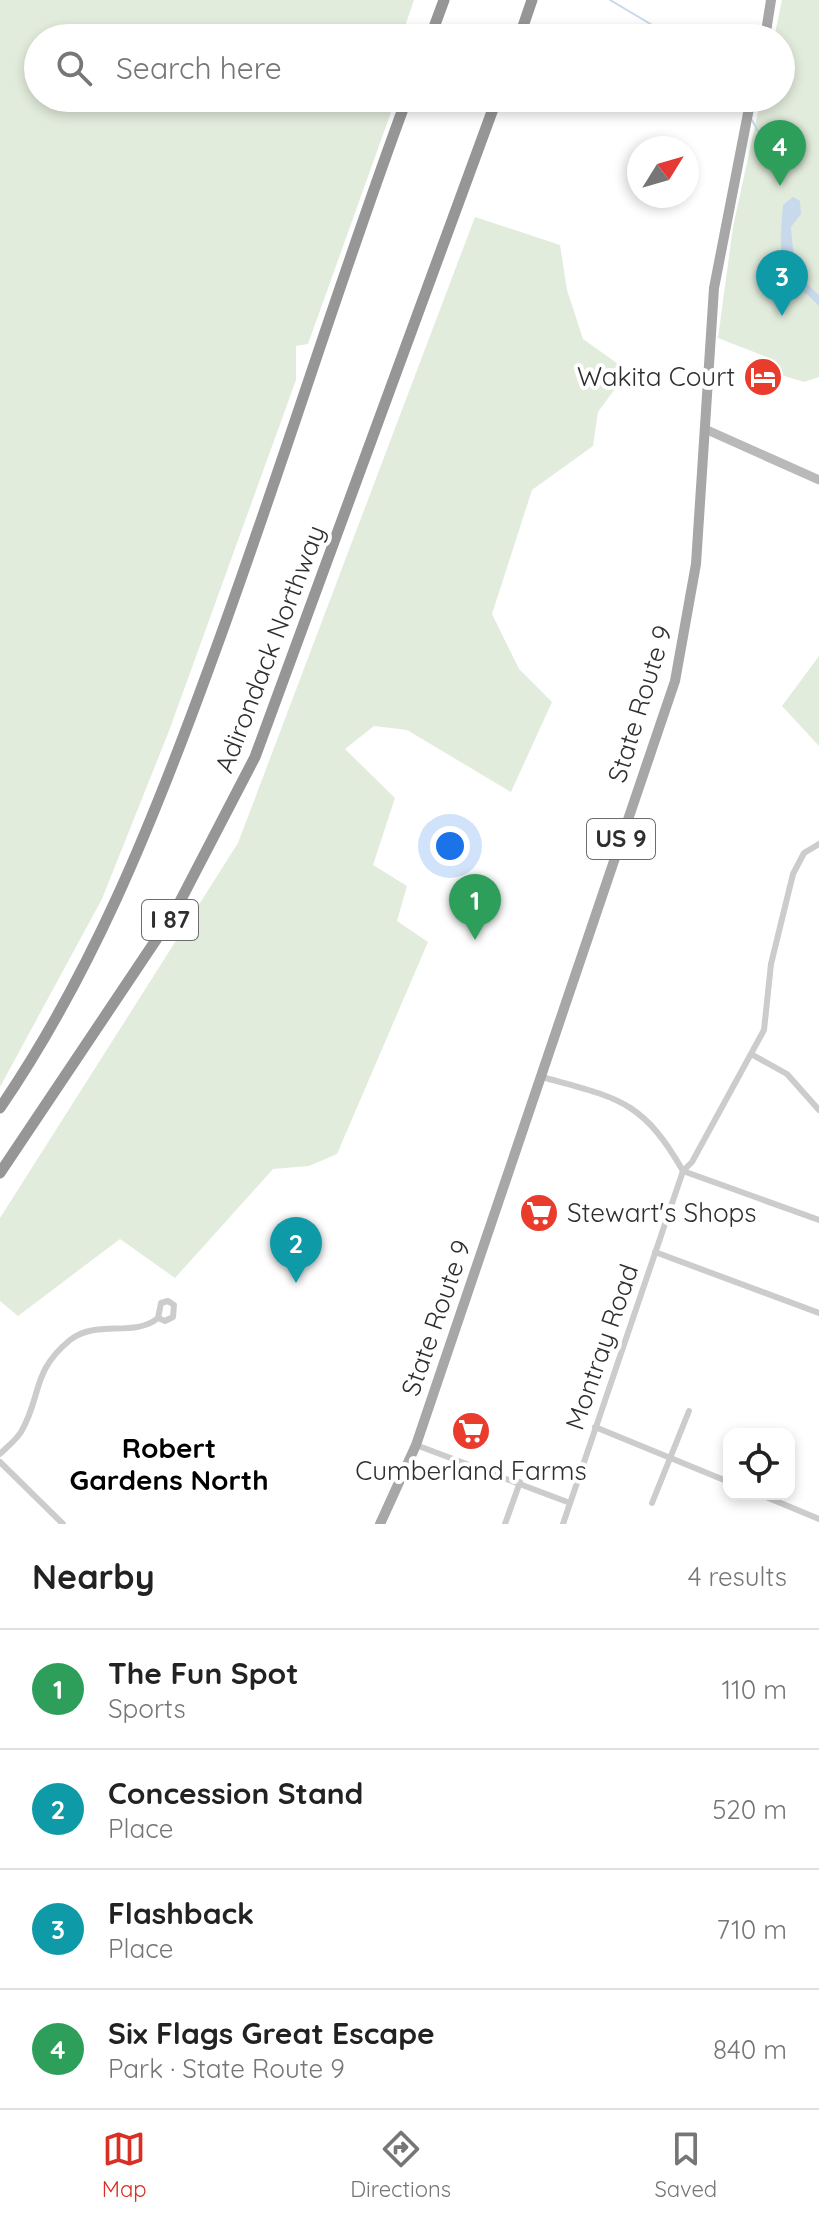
<!DOCTYPE html>
<meta charset="utf-8">
<style>
:root{--surface:#fff;--page:#f6f6f6;--text:#222;--muted:#767676;--line:#e0e0e0;--accent:#d93025}
body{margin:0;font-family:Quicksand,sans-serif;background:var(--page);color:var(--text)}
.controls{position:absolute;right:24px;bottom:24px;display:grid;overflow:hidden;border-radius:16px;box-shadow:0 4px 12px #0003}
.controls button{width:72px;height:72px;display:grid;place-items:center;padding:0;border:0;border-bottom:2px solid var(--line);background:var(--surface);color:var(--text);font:40px sans-serif}
.compass{position:absolute;left:627px;top:136px;width:72px;height:72px;border-radius:50%;background:var(--surface);box-shadow:0 4px 12px #0003;rotate:53deg}
.you{position:absolute;left:450px;top:846px;width:28px;height:28px;margin:-20px;border:6px solid #fff;border-radius:50%;background:#1a73e8;box-shadow:0 0 0 12px #1a73e833}
.badge{display:grid;place-items:center;width:52px;height:52px;border-radius:50%;background:var(--accent);color:#fff;font-size:26px;font-weight:700}
.pin{position:absolute;translate:-50% -66px;filter:drop-shadow(0 2px 4px #0008)}
.pin::after{content:'';position:absolute;top:42px;width:28px;height:24px;background:inherit;clip-path:polygon(0 0,100% 0,50% 100%)}
.list{margin:0;padding:0;list-style:none}
h2{display:flex;justify-content:space-between;align-items:center;height:104px;margin:0;padding:0 32px;font-size:34px}
h2 small{font-size:26px;font-weight:400;color:var(--muted)}
.list li{display:grid;grid-template-columns:52px 1fr auto;gap:24px;align-items:center;box-sizing:border-box;height:120px;padding:0 32px;border-top:2px solid var(--line)}
.list b{display:block;font-size:30px;white-space:nowrap}
.list p{margin:0;font-size:26px;white-space:nowrap;color:var(--muted)}
.list em{font-size:26px;font-style:normal;color:var(--muted)}
.icon{flex:none;width:44px;height:44px;fill:none;stroke:currentColor;stroke-width:2;stroke-linecap:round;stroke-linejoin:round}
.map{position:relative;flex:none;width:819px;height:1524px;overflow:hidden}
.search{position:absolute;background:var(--surface);box-shadow:0 4px 12px #0003;left:24px;right:24px;top:24px;height:88px;display:flex;align-items:center;gap:20px;box-sizing:border-box;padding:0 28px;border-radius:44px;color:var(--muted);font-size:30px}
.sheet{height:584px;background:var(--surface)}
nav{display:flex;justify-content:space-around;align-items:center;box-sizing:border-box;height:112px;border-top:2px solid var(--line);background:var(--surface);font-size:22px;color:var(--muted)}
nav a{display:grid;justify-items:center;gap:4px}
nav .on{color:var(--accent)}
.map>svg:first-child{display:block}
</style>
<div class="map">
<svg width="819" height="1524" viewBox="0 0 819 1524">
<rect width="100%" height="100%" fill="#fff"/>
<path fill="#e2ecdc" d="M0,0H414L401,38H38V98H379L375,109L394,104L308,344L296,346V380L169,731L102,899L0,1087Z
M782,0H819V377L804,382L781,375L780,366L774,360L718,338L733,227L761,98H781V38H774Z
M475,217L560,245L567,290L583,339L628,371L598,412L593,446L532,490L492,614L519,669L552,702L511,792L407,730L374,726L345,749L395,798L373,865L407,886L397,921L428,942L337,1154L309,1166L273,1169L175,1278L120,1239L18,1316L0,1301V1218L238,843Z
M819,656V746L782,706Z"/>
<path fill="#c8d9ec" d="M793,197L800,201L801,214L791,227C793,255 795,276 819,295V306L807,294L795,290C776,264 781,233 783,205Z"/>
<g fill="none" stroke-linecap="round" stroke-linejoin="round">
<path stroke="#c8d9ec" stroke-width="2" d="M610,0L674,38
M739,98L745,107
M752,120L762,139"/>
<path stroke="#ccc" stroke-width="6" d="M819,844L804,853L793,874L771,964L764,1030L692,1162L683,1171L819,1220
M751,1054L787,1074L819,1110
M542,1077C617,1098 642,1099 683,1171L563,1524
M655,1252L819,1313
M595,1427L729,1482
M416,1445L570,1503
M0,1454C7,1447 16,1440 21,1432C42,1396 31,1372 70,1340C96,1319 134,1338 158,1318L165,1321L173,1317L174,1305L168,1301L161,1303L158,1318
M0,1462L63,1524
M759,1494L819,1519
M652,1503L689,1411
M505,1524L520,1482"/>
<path stroke="#b9b9b9" stroke-width="9" d="M705,429L819,480"/>
<path stroke="#a7a7a7" stroke-width="10" d="M765,38L771,0
M380,1524L416,1445L675,681L696,564L714,288L751,98"/>
<path stroke="#969696" stroke-width="11" d="M430,38L444,0
M519,38L532,0
M0,1108C91,975 151,826 206,676C277,485 336,289 407,98
M0,1173L174,913L255,757L497,98"/>
</g>
<defs>
<g id="hotel-disc" transform="scale(2)"><circle r="9.5" fill="#e93c2d" stroke="#fff"/><path d="M-6-4.5h1.5V1H6V5H4.5V3h-9V5H-6ZM-4 0a1.8 1.8 0 1 1 3.6 0ZM.5 0V-2.5h3Q6-2.5 6 0Z" fill="#fff"/></g>
<g id="supermarket-disc" transform="scale(2)"><circle r="9.5" fill="#e93c2d" stroke="#fff"/><path d="M-6-5.5h2.5l.6 2H6L4.5 2H-2.5L-4.4-4H-6ZM-1.5 3.2a1.3 1.3 0 1 0 .1 0ZM3 3.2a1.3 1.3 0 1 0 .1 0Z" fill="#fff"/></g>
</defs>
<g fill-rule="evenodd">
<use href="#hotel-disc" x="763" y="377"/>
<use href="#supermarket-disc" x="539" y="1213"/>
<use href="#supermarket-disc" x="471" y="1431"/>
</g>
<g text-anchor="middle" stroke-width="8" stroke-linejoin="round" paint-order="stroke">
<g fill="#fff" stroke="#6d6d6d" stroke-width="2">
<rect x="587" y="819" width="68" height="40" rx="6"/>
<rect x="142" y="900" width="56" height="40" rx="6"/>
</g>
<g font-size="24" font-weight="bold" fill="#2f2f2f">
<text x="621" y="847">US 9</text>
<text x="170" y="928">I 87</text>
</g>
<g font-size="26" fill="#2f2f2f" stroke="#fff" text-anchor="end">
<text x="735" y="386">Wakita Court</text>
<text x="567" y="1222" text-anchor="start">Stewart's Shops</text>
<text x="471" y="1480" text-anchor="middle">Cumberland Farms</text>
</g>
<g font-size="26" fill="#2f2f2f" stroke="#fff">
<text transform="translate(270 649) rotate(-69)" y="9">Adirondack Northway</text>
<text transform="translate(640 704) rotate(-73)" y="9">State Route 9</text>
<text transform="translate(436 1318) rotate(-71)" y="9">State Route 9</text>
<text transform="translate(602 1347) rotate(-71)" y="9">Montray Road</text>
</g>
<g font-size="28" font-weight="bold" fill="#000" stroke="#fff">
<text x="169" y="1458">Robert<tspan x="169" dy="32">Gardens North</tspan></text>
</g>
</g>
</svg>
<div class="controls">
<button><svg class="icon" aria-label="locate" viewBox="0 0 24 24"><circle cx="12" cy="12" r="6"/><path d="M12 2v4M12 18v4M2 12h4M18 12h4"/></svg></button>
</div>
<svg class="compass" viewBox="-18 -18 36 36"><path d="M0-13l5 13h-10z" fill="#e53935"/><path d="M0 13l5-13h-10z" fill="#767676"/></svg>
<div class="you"></div>
<div class="pin badge" style="left:475px;top:940px;background:#2e9e5b">1</div>
<div class="pin badge" style="left:296px;top:1283px;background:#0f9aa8">2</div>
<div class="pin badge" style="left:782px;top:316px;background:#0f9aa8">3</div>
<div class="pin badge" style="left:780px;top:186px;background:#2e9e5b">4</div>
<div class="search"><svg class="icon" aria-label="search" viewBox="0 0 24 24"><circle cx="10" cy="10" r="6"/><path d="M15 15l6 6"/></svg>Search here</div>
</div>
<section class="sheet">
<h2>Nearby<small>4 results</small></h2>
<ul class="list">
<li><span class="badge" style="background:#2e9e5b">1</span><div><b>The Fun Spot</b><p>Sports</p></div><em>110 m</em></li>
<li><span class="badge" style="background:#0f9aa8">2</span><div><b>Concession Stand</b><p>Place</p></div><em>520 m</em></li>
<li><span class="badge" style="background:#0f9aa8">3</span><div><b>Flashback</b><p>Place</p></div><em>710 m</em></li>
<li><span class="badge" style="background:#2e9e5b">4</span><div><b>Six Flags Great Escape</b><p>Park · State Route 9</p></div><em>840 m</em></li>
</ul>
</section>
<nav>
<a class="on"><svg class="icon" aria-label="map" viewBox="0 0 24 24"><path d="M3 6l6-2 6 2 6-2v14l-6 2-6-2-6 2zM9 4v14M15 6v14"/></svg>Map</a>
<a><svg class="icon" aria-label="directions" viewBox="0 0 24 24"><path d="M12 3l9 9-9 9-9-9zM9 14v-3h6M13 9l2 2-2 2"/></svg>Directions</a>
<a><svg class="icon" aria-label="saved" viewBox="0 0 24 24"><path d="M7 4h10v16l-5-4-5 4z"/></svg>Saved</a>
</nav>
